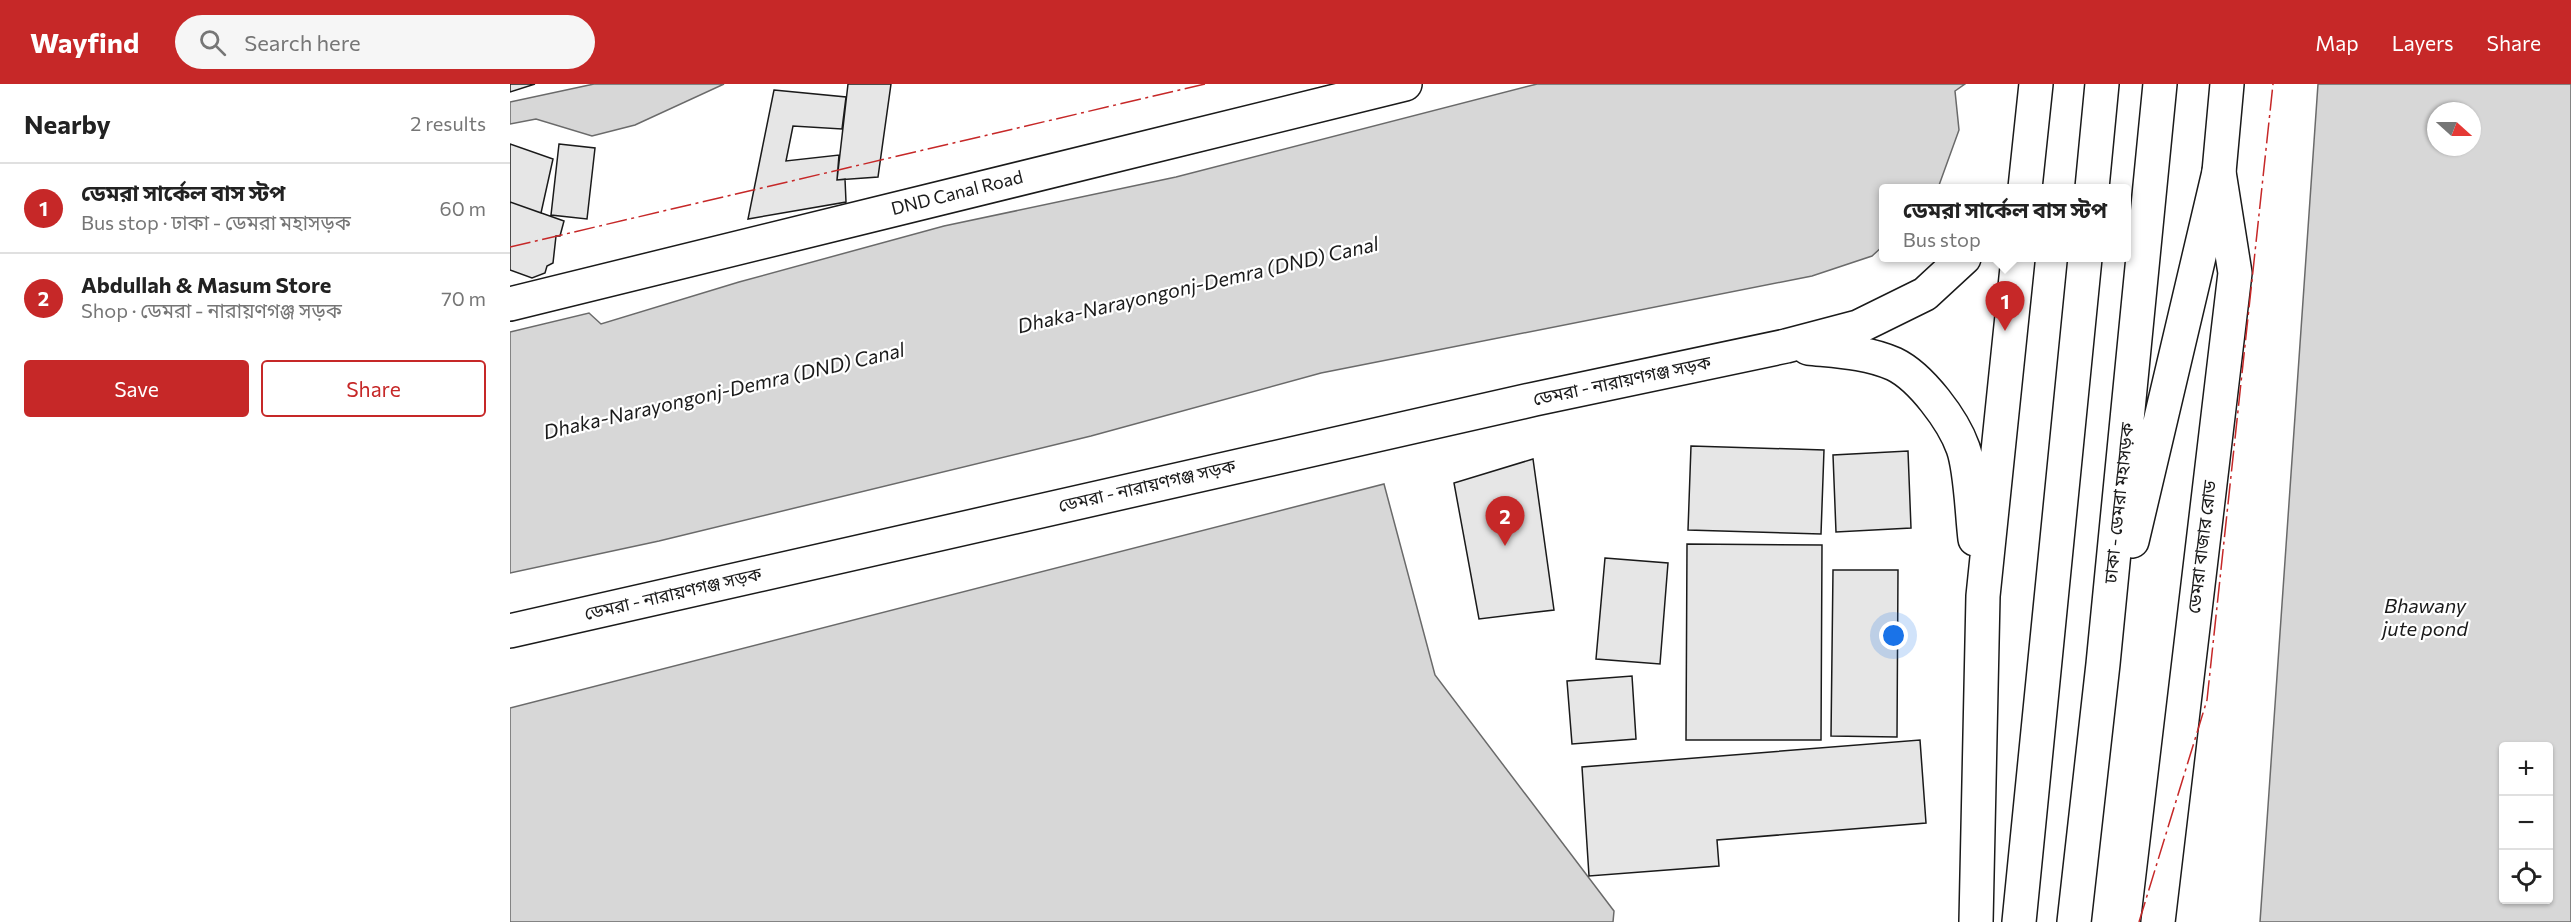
<!DOCTYPE html>
<meta charset="utf-8">
<style>
:root{--surface:#fff;--page:#f6f6f6;--text:#222;--muted:#767676;--line:#e0e0e0;--accent:#c62828}
body{margin:0;font-family:Commissioner,"Noto Sans Bengali",sans-serif;background:var(--page);color:var(--text)}
.controls{position:absolute;right:18px;bottom:18px;display:grid;overflow:hidden;border-radius:6px;box-shadow:0 2px 4px #0004}
.controls button{width:54px;height:54px;display:grid;place-items:center;padding:0;border:0;border-bottom:2px solid var(--line);background:var(--surface);color:var(--text);font:30px sans-serif}
.compass{position:absolute;left:1917px;top:18px;width:54px;height:54px;border-radius:50%;background:var(--surface);box-shadow:0 2px 4px #0004;rotate:111deg}
.you{position:absolute;left:1384px;top:552px;width:21px;height:21px;margin:-15px;border:4px solid #fff;border-radius:50%;background:#1a73e8;box-shadow:0 0 0 9px #1a73e833}
.badge{display:grid;place-items:center;width:39px;height:39px;border-radius:50%;background:var(--accent);color:#fff;font-size:20px;font-weight:700}
.pin{position:absolute;translate:-50% -50px;filter:drop-shadow(0 2px 3px #0008)}
.pin::after{content:'';position:absolute;top:32px;width:21px;height:18px;background:inherit;clip-path:polygon(0 0,100% 0,50% 100%)}
.popup{position:absolute;left:1369px;top:100px;width:252px;height:78px;box-sizing:border-box;display:grid;place-content:center;border-radius:6px;background:var(--surface);filter:drop-shadow(0 2px 4px #0005);font-size:20px;white-space:nowrap;color:var(--muted)}
.popup b{font-size:22px;color:var(--text)}
.popup::after{content:'';position:absolute;left:50%;top:100%;margin-left:-12px;border:12px solid transparent;border-top-color:var(--surface)}
.list{margin:0;padding:0;list-style:none}
h2{display:flex;justify-content:space-between;align-items:center;height:78px;margin:0;padding:0 24px;font-size:26px}
h2 small{font-size:20px;font-weight:400;color:var(--muted)}
.list li{display:grid;grid-template-columns:39px 1fr auto;gap:18px;align-items:center;box-sizing:border-box;height:90px;padding:0 24px;border-top:2px solid var(--line)}
.list b{display:block;font-size:22px;white-space:nowrap}
.list p{margin:0;font-size:20px;white-space:nowrap;color:var(--muted)}
.list em{font-size:20px;font-style:normal;color:var(--muted)}
.actions{display:flex;gap:12px;padding:18px 24px}
.actions a{flex:1;padding:14px 0;border:2px solid var(--accent);border-radius:6px;text-align:center;font-size:21px;color:var(--accent)}
.actions .main{background:var(--accent);color:#fff}
.icon{flex:none;width:33px;height:33px;fill:none;stroke:currentColor;stroke-width:2;stroke-linecap:round;stroke-linejoin:round}
.map{position:relative;flex:none;width:2061px;height:838px;overflow:hidden}
header{display:flex;align-items:center;gap:36px;box-sizing:border-box;height:84px;padding:0 30px;background:var(--accent);color:#fff}
header strong{font-size:28px}
nav{display:flex;gap:33px;margin-inline-start:auto;font-size:21px}
.search{width:420px;height:54px;background:var(--page);display:flex;align-items:center;gap:15px;box-sizing:border-box;padding:0 21px;border-radius:33px;color:var(--muted);font-size:22px}
main{display:flex}
aside{flex:1;background:var(--surface)}
.map>svg:first-child{display:block}
</style>
<header>
<strong>Wayfind</strong>
<div class="search"><svg class="icon" aria-label="search" viewBox="0 0 24 24"><circle cx="10" cy="10" r="6"/><path d="M15 15l6 6"/></svg>Search here</div>
<nav><a>Map</a><a>Layers</a><a>Share</a></nav>
</header>
<main>
<aside>
<h2>Nearby<small>2 results</small></h2>
<ul class="list">
<li><span class="badge">1</span><div><b>ডেমরা সার্কেল বাস স্টপ</b><p>Bus stop · ঢাকা - ডেমরা মহাসড়ক</p></div><em>60 m</em></li>
<li><span class="badge">2</span><div><b>Abdullah &amp; Masum Store</b><p>Shop · ডেমরা - নারায়ণগঞ্জ সড়ক</p></div><em>70 m</em></li>
</ul>
<div class="actions"><a class="main">Save</a><a>Share</a></div>
</aside>
<div class="map">
<svg width="2061" height="838" viewBox="0 0 2061 838">
<rect width="100%" height="100%" fill="#fff"/>
<path fill="#d7d7d7" stroke="#6a6a6a" stroke-width="1.5" fill-rule="evenodd" d="M84,0H214L125,41L82,52L26,35L0,40V18Z
M1027,0H1455L1445,7L1449,46L1428,104H1374L1373,162L1362,172L1302,192L811,289L581,352L149,457L0,489V248L79,229L91,240L229,198L434,142L666,93Z
M1808,0H2061V838H1750ZM1926,27H1962V63H1926ZM1994,662H2038V816H1994Z
M874,400L925,591L1104,827L1103,838H0V624Z"/>
<path fill="#e6e6e6" stroke="#1a1a1a" stroke-width="1.5" d="M0,0H25L0,8Z
M338,0H381L368,93L327,96Z
M264,6L336,13L332,45L283,42L276,77L329,71L327,96L335,95L336,118L238,135Z
M0,60L43,75L31,129L0,118Z
M49,60L85,64L77,135L41,131Z
M0,118L54,137L50,152H46L43,179L37,182L35,189L22,194L0,186Z
M1181,362L1314,366L1311,450L1178,446Z
M1398,367L1401,444L1326,448L1323,371Z
M1023,375L1044,526L969,535L944,399Z
M1177,460L1312,461L1311,656H1176Z
M1095,474L1158,479L1150,580L1086,575Z
M1323,486H1388L1387,653L1321,652Z
M1122,592L1126,655L1062,660L1057,597Z
M1410,656L1416,739L1207,756L1209,782L1079,792L1072,683Z"/>
<g fill="none" stroke-linecap="round" stroke-linejoin="round">
<g stroke="#1a1a1a" stroke-width="36">
<path id="street" d="M0,220L895,0
M1648,838L1725,189L1709,88L1717,0"/>
</g>
<g stroke="#1a1a1a" stroke-width="36">
<path id="primary" d="M1515,104L1526,0
M1582,104L1592,0
M1298,264C1327,267 1357,268 1384,280C1411,293 1443,336 1453,364C1461,386 1462,431 1465,455
M1622,457L1709,88
M0,547L1025,315L1276,262L1348,243L1415,210L1454,174
M1466,838L1473,512L1508,174
M1509,838L1575,174
M1564,838L1593,580L1650,0"/>
</g>
<use href="#street" stroke="#fff" stroke-width="33"/>
<use href="#primary" stroke="#fff" stroke-width="33"/>
<path stroke="#c62828" stroke-width="1.5" stroke-dasharray="21 4.5 3 4.5" stroke-linecap="butt" d="M0,163L695,0
M1629,838L1697,616L1763,0"/>
</g>
<g text-anchor="middle" stroke-width="4.5" stroke-linejoin="round" paint-order="stroke">
<g font-size="18" fill="#1a1a1a" stroke="#fff">
<text transform="translate(447 109) rotate(-14)" y="6">DND Canal Road</text>
<text transform="translate(1112 297) rotate(-12)" y="6">ডেমরা - নারায়ণগঞ্জ সড়ক</text>
<text transform="translate(637 402) rotate(-13)" y="6">ডেমরা - নারায়ণগঞ্জ সড়ক</text>
<text transform="translate(1609 419) rotate(-84)" y="6">ঢাকা - ডেমরা মহাসড়ক</text>
<text transform="translate(1692 463) rotate(-83)" y="6">ডেমরা বাজার রোড</text>
<text transform="translate(163 510) rotate(-13)" y="6">ডেমরা - নারায়ণগঞ্জ সড়ক</text>
</g>
<g font-size="20" font-style="italic" fill="#1a1a1a" stroke="#fff">
<text transform="translate(688 201) rotate(-13)" y="7">Dhaka-Narayongonj-Demra (DND) Canal</text>
<text transform="translate(214 307) rotate(-13)" y="7">Dhaka-Narayongonj-Demra (DND) Canal</text>
<text x="1915" y="529">Bhawany<tspan x="1915" dy="23">jute pond</tspan></text>
</g>
</g>
</svg>
<div class="controls">
<button>+</button>
<button>−</button>
<button><svg class="icon" aria-label="locate" viewBox="0 0 24 24"><circle cx="12" cy="12" r="6"/><path d="M12 2v4M12 18v4M2 12h4M18 12h4"/></svg></button>
</div>
<svg class="compass" viewBox="-18 -18 36 36"><path d="M0-13l5 13h-10z" fill="#e53935"/><path d="M0 13l5-13h-10z" fill="#767676"/></svg>
<div class="you"></div>
<div class="pin badge" style="left:1495px;top:247px">1</div>
<div class="popup"><b>ডেমরা সার্কেল বাস স্টপ</b>Bus stop</div>
<div class="pin badge" style="left:995px;top:462px">2</div>
</div>
</main>
